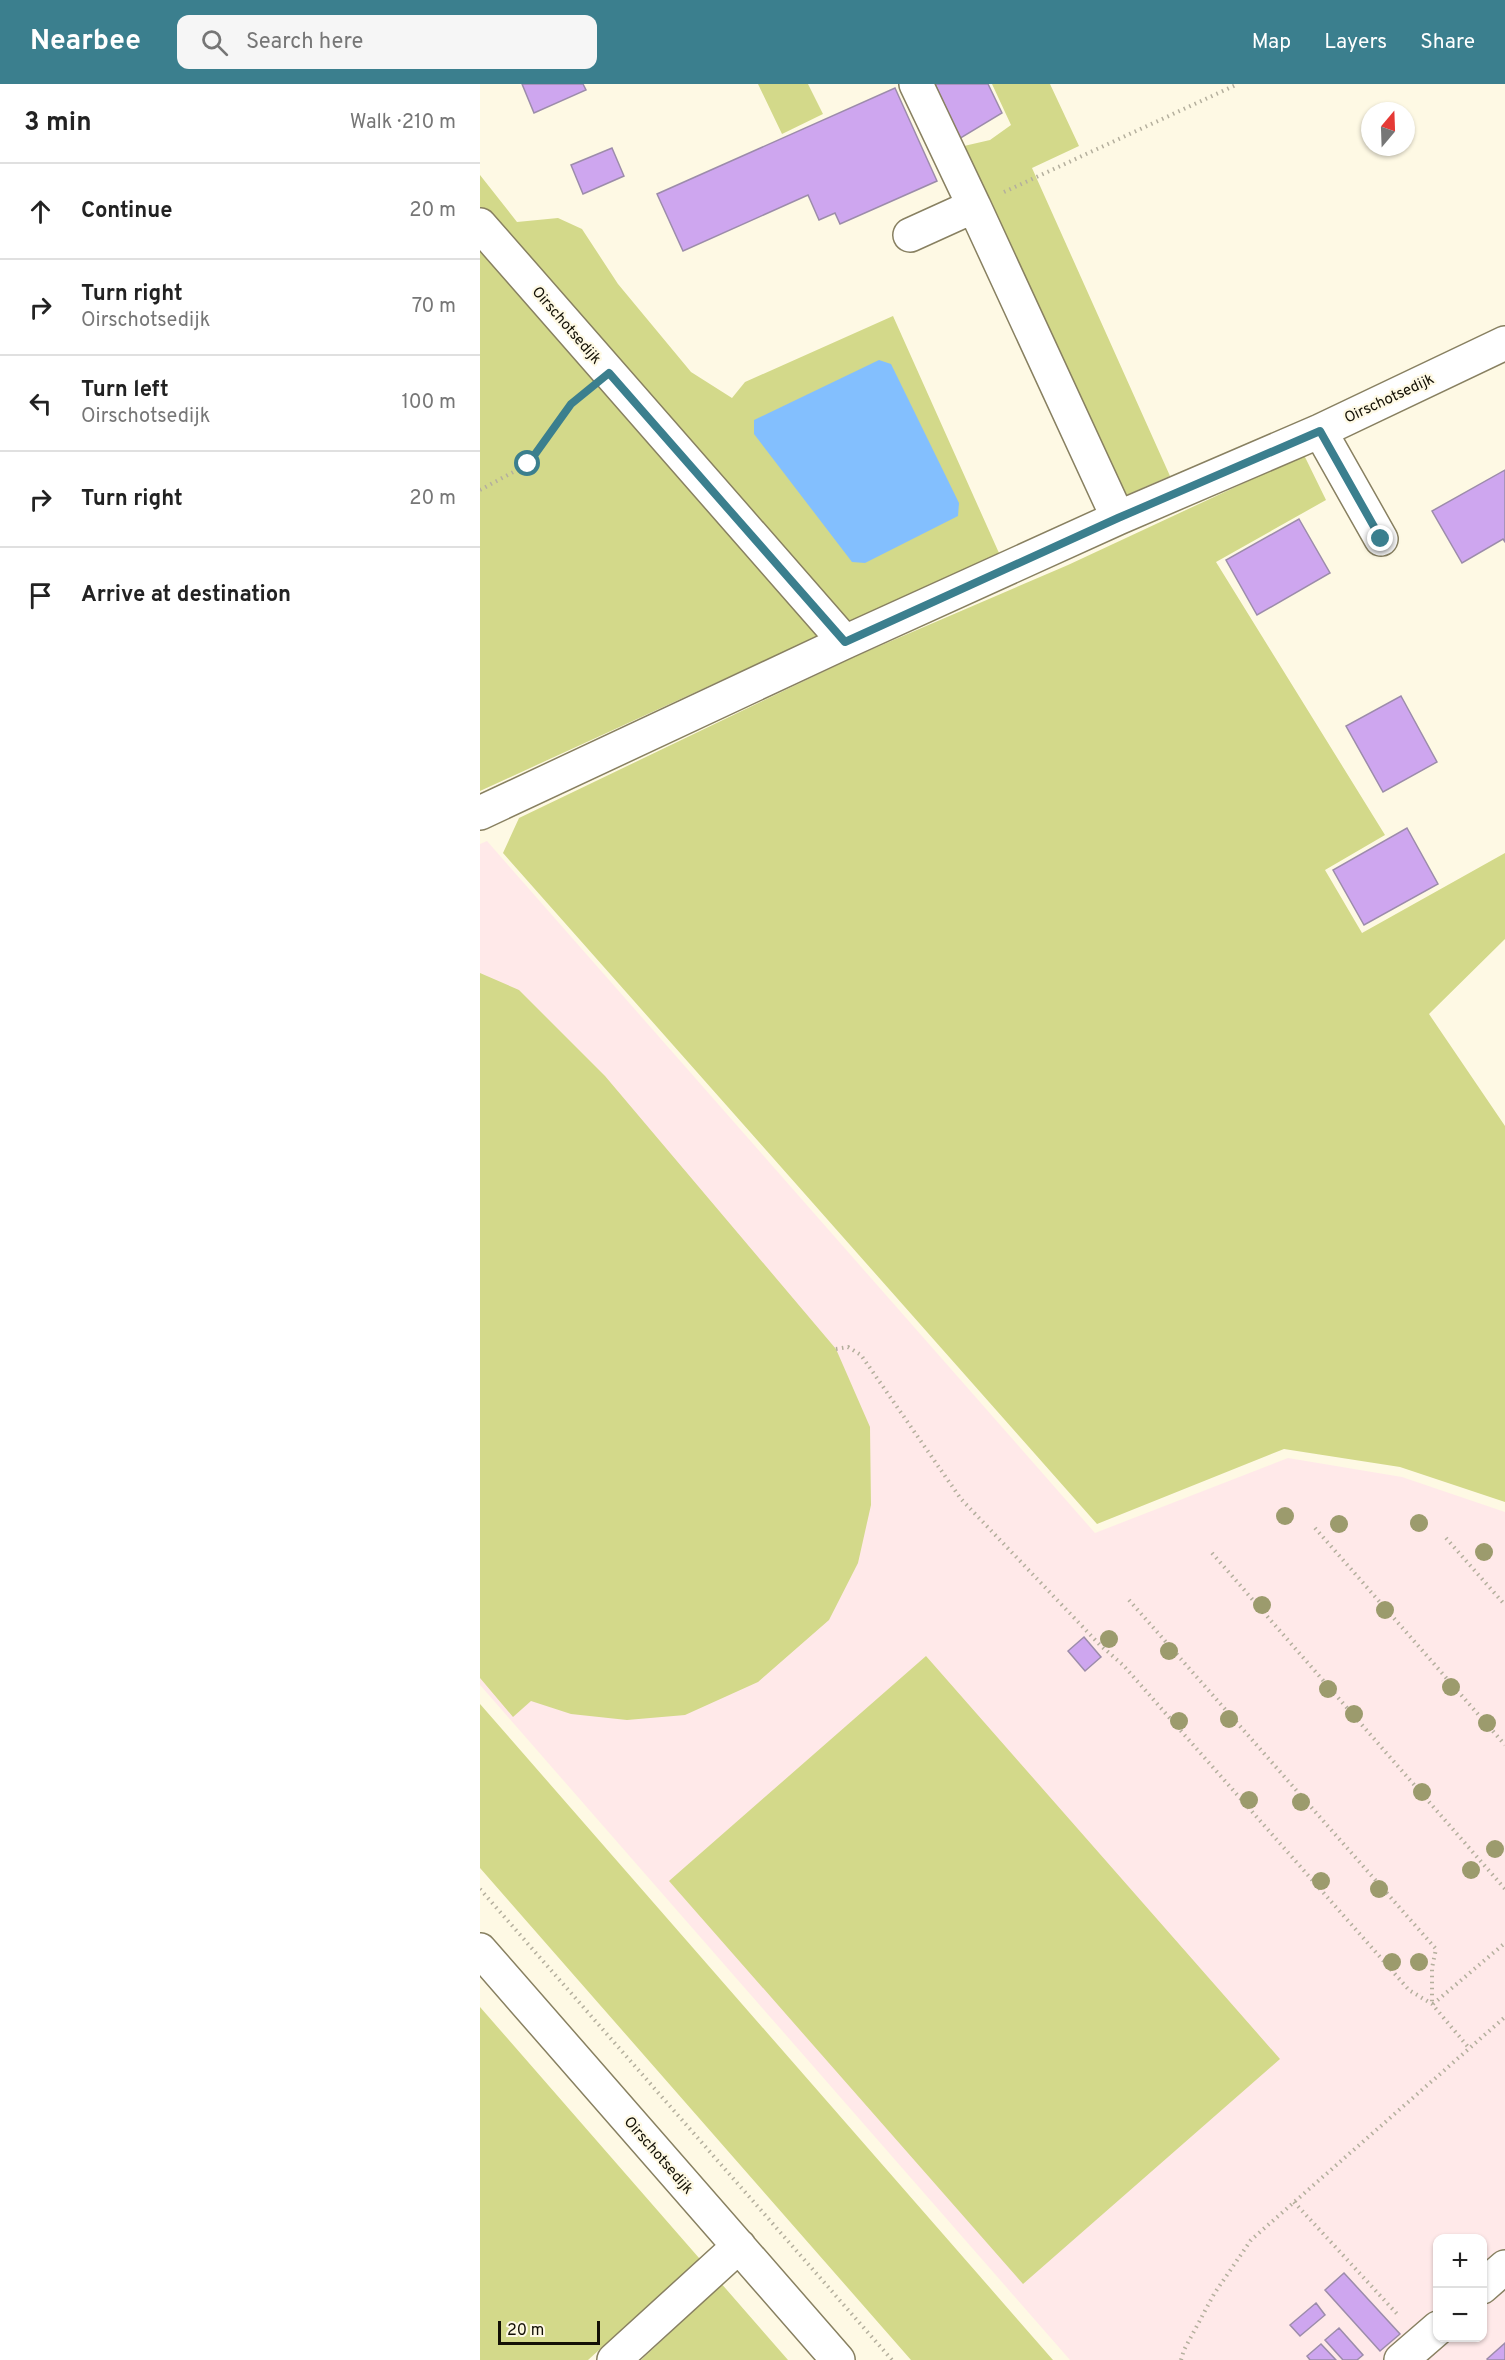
<!DOCTYPE html>
<meta charset="utf-8">
<style>
:root{--surface:#fff;--page:#f6f6f6;--text:#222;--muted:#767676;--line:#e0e0e0;--accent:#3b7f8e}
body{margin:0;font-family:Overpass,sans-serif;background:var(--page);color:var(--text)}
.controls{position:absolute;right:18px;bottom:18px;display:grid;overflow:hidden;border-radius:12px;box-shadow:0 2px 4px #0004}
.controls button{width:54px;height:54px;display:grid;place-items:center;padding:0;border:0;border-bottom:2px solid var(--line);background:var(--surface);color:var(--text);font:30px sans-serif}
.compass{position:absolute;left:881px;top:18px;width:54px;height:54px;border-radius:50%;background:var(--surface);box-shadow:0 2px 4px #0004;rotate:19deg}
.scale{position:absolute;left:18px;bottom:15px;width:102px;box-sizing:border-box;padding-left:6px;border:3px solid #131005;border-top:0;font-size:16px;line-height:21px;white-space:nowrap;color:#131005;-webkit-text-stroke:4px #fef9e4;paint-order:stroke}
.stop{position:absolute;width:18px;height:18px;margin:-14px;border:4px solid #3b7f8e;border-radius:50%;background:#fff}
.stop.end{background:#3b7f8e;border-color:#fff;box-shadow:0 2px 6px #0008}
.list{margin:0;padding:0;list-style:none}
h2{display:flex;justify-content:space-between;align-items:center;height:78px;margin:0;padding:0 24px;font-size:26px}
h2 small{font-size:20px;font-weight:400;color:var(--muted)}
.list li{display:grid;grid-template-columns:39px 1fr auto;gap:18px;align-items:center;box-sizing:border-box;height:96px;padding:0 24px;border-top:2px solid var(--line)}
.list b{display:block;font-size:22px;white-space:nowrap}
.list p{margin:0;font-size:20px;white-space:nowrap;color:var(--muted)}
.list em{font-size:20px;font-style:normal;color:var(--muted)}
.icon{flex:none;width:33px;height:33px;fill:none;stroke:currentColor;stroke-width:2;stroke-linecap:round;stroke-linejoin:round}
.map{position:relative;flex:none;width:1025px;height:2276px;overflow:hidden}
header{display:flex;align-items:center;gap:36px;box-sizing:border-box;height:84px;padding:0 30px;background:var(--accent);color:#fff}
header strong{font-size:28px}
nav{display:flex;gap:33px;margin-inline-start:auto;font-size:21px}
.search{width:420px;height:54px;background:var(--page);display:flex;align-items:center;gap:15px;box-sizing:border-box;padding:0 21px;border-radius:12px;color:var(--muted);font-size:22px}
main{display:flex}
aside{flex:1;background:var(--surface)}
.map>svg:first-child{display:block}
</style>
<header>
<strong>Nearbee</strong>
<div class="search"><svg class="icon" aria-label="search" viewBox="0 0 24 24"><circle cx="10" cy="10" r="6"/><path d="M15 15l6 6"/></svg>Search here</div>
<nav><a>Map</a><a>Layers</a><a>Share</a></nav>
</header>
<main>
<aside>
<h2>3 min<small>Walk · 210 m</small></h2>
<ul class="list">
<li><svg class="icon" aria-label="ahead" viewBox="0 0 24 24"><path d="M12 20V5M6 11l6-6 6 6"/></svg><div><b>Continue</b></div><em>20 m</em></li>
<li><svg class="icon" aria-label="right" viewBox="0 0 24 24"><path d="M7 20v-9h11M14 6l5 5-5 5"/></svg><div><b>Turn right</b><p>Oirschotsedijk</p></div><em>70 m</em></li>
<li><svg class="icon" aria-label="left" viewBox="0 0 24 24"><path d="M17 20v-9H6M10 6l-5 5 5 5"/></svg><div><b>Turn left</b><p>Oirschotsedijk</p></div><em>100 m</em></li>
<li><svg class="icon" aria-label="right" viewBox="0 0 24 24"><path d="M7 20v-9h11M14 6l5 5-5 5"/></svg><div><b>Turn right</b></div><em>20 m</em></li>
<li><svg class="icon" aria-label="arrive" viewBox="0 0 24 24"><path d="M6 21V4h12l-3 4 3 4H6"/></svg><div><b>Arrive at destination</b></div></li>
</ul>
</aside>
<div class="map">
<svg width="1025" height="2276" viewBox="0 0 1025 2276">
<rect width="100%" height="100%" fill="#fef9e4"/>
<path fill="#ffe9e9" fill-rule="evenodd" d="M7,757L615,1449L808,1374L922,1393L1025,1428V2276H590L0,1601V760ZM958,2154H1002V2254H958Z"/>
<path fill="#d3d98a" d="M278,0H328L343,30L302,50Z
M512,0H570L599,62L552,84L690,392L642,413L484,62L510,56L531,41Z
M0,91L37,138L78,134L102,145L138,200L211,288L252,314L265,298L413,232L519,469L0,707Z
M824,371L846,416L736,478L905,751L845,786L882,849L1025,769V855L949,930L1025,1042V1418L920,1383L804,1365L617,1440L23,769L39,734L374,573L588,481Z
M0,889L39,906L125,992L356,1265L390,1343L391,1421L378,1479L349,1536L278,1598L205,1631L147,1636L91,1630L51,1617L33,1633L0,1594Z
M446,1572L800,1975L543,2200L189,1797Z
M0,1620L573,2276H431L0,1784Z
M0,1923L14,1939L308,2276H161L236,2206L215,2179L108,2276H0Z"/>
<path fill="#83bffe" d="M399,276L411,280L479,419L478,432L385,479L372,478L274,350V336Z"/>
<path fill="#cea6ef" stroke="#9c8caa" stroke-width="1.5" d="M42,0H103L106,6L54,29Z
M455,0H508L522,29L479,55Z
M415,4L457,97L360,140L355,129L339,136L328,111L203,167L177,110Z
M132,64L144,92L103,110L91,81Z
M1025,386V458L1023,455L982,479L952,427Z
M819,435L850,489L777,531L746,476Z
M921,612L957,678L903,708L866,642Z
M927,744L958,800L884,841L853,786Z
M604,1553L621,1573L605,1587L588,1567Z
M864,2189L920,2250L900,2267L845,2206Z
M836,2219L845,2231L820,2252L810,2241Z
M859,2244L883,2271L877,2276H863L845,2256Z
M1025,2259V2276H1008L1007,2275Z
M841,2260L856,2276H830L827,2272Z"/>
<g fill="none" stroke-linecap="round" stroke-linejoin="round">
<g stroke="#888061" stroke-width="36">
<path id="minor" d="M494,122L638,434
M0,141L365,558
M430,151L494,122L436,0
M840,347L901,455
M0,729L365,558L638,434L840,347L1025,259
M0,1866L358,2276
M1002,2203L1025,2183
M134,2276L259,2162
M921,2276L958,2244"/>
</g>
<path stroke="#b4af9d" stroke-width="4" stroke-dasharray="1.5 4.5" stroke-linecap="butt" d="M524,108L758,0
M0,406L48,380L91,320L103,310
M356,1265L368,1263L381,1271L481,1415L620,1561L643,1581L929,1906L952,1920L989,1964
M835,1444L1025,1661
M966,1454L1025,1521
M732,1469L1025,1805
M649,1516L956,1865L952,1884V1920
M0,1805L412,2276
M953,1920L1025,1859
M814,2118L919,2232
M701,2276L704,2266L734,2210L771,2156L1025,1933"/>
<use href="#minor" stroke="#fff" stroke-width="33"/>
</g>
<g fill="#9c9b6d">
<circle cx="805" cy="1432" r="9"/>
<circle cx="939" cy="1439" r="9"/>
<circle cx="859" cy="1440" r="9"/>
<circle cx="1004" cy="1468" r="9"/>
<circle cx="782" cy="1521" r="9"/>
<circle cx="905" cy="1526" r="9"/>
<circle cx="629" cy="1555" r="9"/>
<circle cx="689" cy="1567" r="9"/>
<circle cx="971" cy="1603" r="9"/>
<circle cx="848" cy="1605" r="9"/>
<circle cx="874" cy="1630" r="9"/>
<circle cx="749" cy="1635" r="9"/>
<circle cx="699" cy="1637" r="9"/>
<circle cx="1007" cy="1639" r="9"/>
<circle cx="942" cy="1708" r="9"/>
<circle cx="769" cy="1716" r="9"/>
<circle cx="821" cy="1718" r="9"/>
<circle cx="1015" cy="1765" r="9"/>
<circle cx="991" cy="1786" r="9"/>
<circle cx="841" cy="1797" r="9"/>
<circle cx="899" cy="1805" r="9"/>
<circle cx="912" cy="1878" r="9"/>
<circle cx="939" cy="1878" r="9"/>
</g>
<g fill="none" stroke-linecap="round" stroke-linejoin="round">
<path stroke="#3b7f8e" stroke-width="8" d="M48,380L91,320L129,289L365,558L638,434L840,347L901,455"/>
</g>
<g text-anchor="middle" stroke-width="4.5" stroke-linejoin="round" paint-order="stroke">
<g font-size="15" fill="#131005" stroke="#fef9e4">
<text transform="translate(87 241) rotate(49)" y="5">Oirschotsedijk</text>
<text transform="translate(909 314) rotate(-25)" y="5">Oirschotsedijk</text>
<text transform="translate(179 2071) rotate(49)" y="5">Oirschotsedijk</text>
</g>
</g>
</svg>
<div class="controls">
<button>+</button>
<button>−</button>
</div>
<svg class="compass" viewBox="-18 -18 36 36"><path d="M0-13l5 13h-10z" fill="#e53935"/><path d="M0 13l5-13h-10z" fill="#767676"/></svg>
<div class="scale">20 m</div>
<div class="stop" style="left:48px;top:380px"></div>
<div class="stop end" style="left:901px;top:455px"></div>
</div>
</main>
